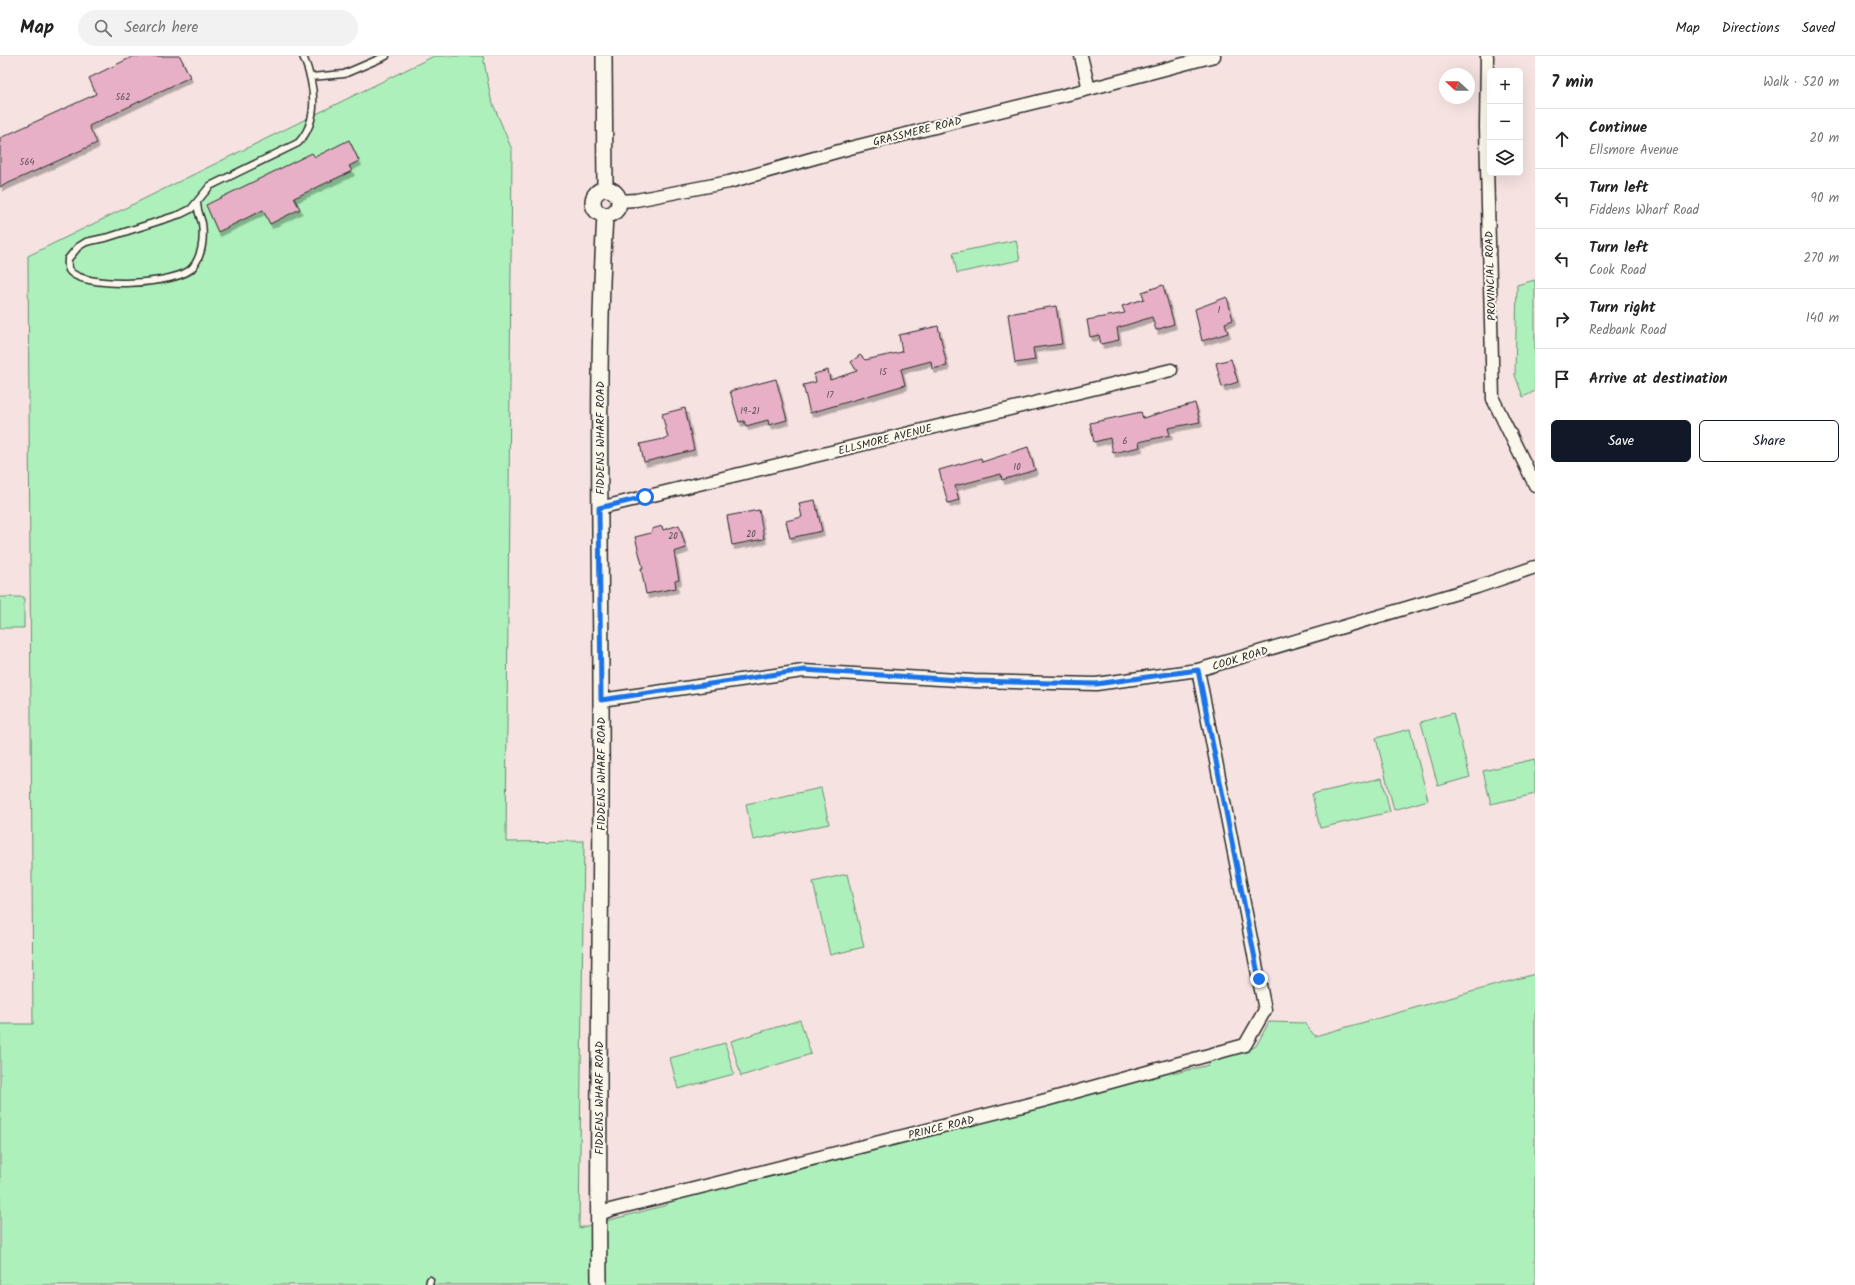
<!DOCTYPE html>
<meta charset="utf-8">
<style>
:root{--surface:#fff;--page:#f2f2f2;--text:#222;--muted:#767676;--line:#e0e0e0;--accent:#111827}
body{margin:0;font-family:Kalam,sans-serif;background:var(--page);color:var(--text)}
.controls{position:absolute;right:12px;top:12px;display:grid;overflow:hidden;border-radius:6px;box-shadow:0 4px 16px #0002}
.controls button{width:36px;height:36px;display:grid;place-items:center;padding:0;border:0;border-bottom:1px solid var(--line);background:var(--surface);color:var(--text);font:20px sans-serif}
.compass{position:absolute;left:1439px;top:12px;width:36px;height:36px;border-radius:50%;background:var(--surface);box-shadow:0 4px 16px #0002;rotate:291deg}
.stop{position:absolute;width:12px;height:12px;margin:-9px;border:3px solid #1a73e8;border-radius:50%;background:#fff}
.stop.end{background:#1a73e8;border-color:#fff;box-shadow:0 1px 4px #0008}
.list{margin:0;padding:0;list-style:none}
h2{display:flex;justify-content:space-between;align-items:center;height:52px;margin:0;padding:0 16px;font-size:17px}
h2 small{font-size:13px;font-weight:400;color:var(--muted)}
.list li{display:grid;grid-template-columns:26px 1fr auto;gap:12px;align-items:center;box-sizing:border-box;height:60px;padding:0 16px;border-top:1px solid var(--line)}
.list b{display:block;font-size:15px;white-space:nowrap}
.list p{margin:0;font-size:13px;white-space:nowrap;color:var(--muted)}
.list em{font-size:13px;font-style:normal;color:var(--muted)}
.actions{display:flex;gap:8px;padding:12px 16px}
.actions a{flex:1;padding:9px 0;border:1px solid var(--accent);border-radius:6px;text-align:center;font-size:14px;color:var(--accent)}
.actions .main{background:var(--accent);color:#fff}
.icon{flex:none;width:22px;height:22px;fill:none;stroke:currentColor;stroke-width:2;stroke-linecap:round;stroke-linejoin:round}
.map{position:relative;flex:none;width:1535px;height:1229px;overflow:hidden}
header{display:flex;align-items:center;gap:24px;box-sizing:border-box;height:56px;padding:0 20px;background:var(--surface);border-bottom:1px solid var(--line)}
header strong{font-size:19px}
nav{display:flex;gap:22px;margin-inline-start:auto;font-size:14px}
.search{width:280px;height:36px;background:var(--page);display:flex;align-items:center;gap:10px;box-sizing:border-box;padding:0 14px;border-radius:22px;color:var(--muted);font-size:15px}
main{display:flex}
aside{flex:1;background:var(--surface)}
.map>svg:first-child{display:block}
</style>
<header>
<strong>Map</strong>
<div class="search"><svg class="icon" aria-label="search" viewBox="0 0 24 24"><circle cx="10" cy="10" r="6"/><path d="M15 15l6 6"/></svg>Search here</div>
<nav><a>Map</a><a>Directions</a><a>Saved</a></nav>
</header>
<main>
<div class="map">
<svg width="1535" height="1229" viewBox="0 0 1535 1229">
<defs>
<filter id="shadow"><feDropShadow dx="2.5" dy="4.5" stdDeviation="0" flood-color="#0004"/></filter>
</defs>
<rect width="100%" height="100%" fill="#f5e2e1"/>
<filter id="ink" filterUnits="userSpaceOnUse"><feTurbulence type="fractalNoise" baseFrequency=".025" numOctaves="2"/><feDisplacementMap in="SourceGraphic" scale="8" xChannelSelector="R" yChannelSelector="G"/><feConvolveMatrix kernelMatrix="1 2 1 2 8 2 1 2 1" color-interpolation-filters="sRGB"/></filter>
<g filter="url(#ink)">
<path fill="#adf0bb" stroke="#6c8e73" d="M434,0H483L491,43L512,94L506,786L584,785L579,1172L667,1149L668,1144L1164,1014L1176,1017L1209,1009L1210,999L1243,997L1256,990L1269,966L1304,967L1315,980L1535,918V1229H0V968H33L28,200Z
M1016,184L1020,204L957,217L953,197Z
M1535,224V335L1523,341L1515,319L1517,229Z
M0,541H24V572H0Z
M1453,657L1470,721L1438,730L1421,666Z
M1410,673L1428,744L1394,754L1376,682Z
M1535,703V738L1491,748L1483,715Z
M1382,722L1390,756L1320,772L1312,738Z
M821,732L829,768L753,784L746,748Z
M847,818L864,891L830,899L813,826Z
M800,964L811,998L741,1020L731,985Z
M725,987L734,1018L678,1033L670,1002Z"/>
<path fill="#e7b0c6" stroke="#2b2b2b" filter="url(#shadow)" d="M134,0H180L190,21L89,70L97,87L0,131V82L96,38L89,22Z
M349,84L359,105L349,110L352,115L294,142L300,153L270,168L263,154L218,176L206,149L312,97L315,101Z
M1163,229L1174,268L1156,274L1152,261L1117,272L1119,284L1101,288L1099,279L1090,281L1087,264L1125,257L1122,250L1144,243L1142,236Z
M1227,241L1233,264L1225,267L1228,277L1202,285L1195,253Z
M1056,250L1062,288L1033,292L1035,304L1015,307L1008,258Z
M938,270L947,310L932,313L931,305L901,313L905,329L810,357L803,329L816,326L814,318L828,314L830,324L857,315L851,306L860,299L865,304L902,296L899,279Z
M1231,303L1238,326L1222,331L1216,307Z
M776,323L787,364L769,369L768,364L746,370L744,365L739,366L730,335Z
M1195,347L1200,366L1168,372L1170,379L1139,386L1140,391L1113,397L1110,382L1094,386L1090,367L1141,356L1143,362Z
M685,352L694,394L644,406L640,388L668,382L662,358Z
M1028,391L1035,414L1002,424L1001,418L955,430L959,444L948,447L939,414L981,402L982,406Z
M815,444L822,475L790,482L786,465L802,461L799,447Z
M759,454L764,483L732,489L727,460Z
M679,469L686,492L674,496L679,524L675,525L676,532L646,538L641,512H643L635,481L651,477L652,473L662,470L663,474Z"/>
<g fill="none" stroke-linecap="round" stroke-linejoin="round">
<g stroke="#2b2b2b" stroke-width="9">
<path id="service" d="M311,21L344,18L386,0
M197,146C197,154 200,160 202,167C204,182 202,199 193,211C180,229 82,234 69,214C67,211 68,206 68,203L78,191L86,186L109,181L181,158L191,153L210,130L298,87C320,64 315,28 303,0
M429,1229L430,1224"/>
</g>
<g stroke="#2b2b2b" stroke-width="15">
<path id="minor" d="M1081,0L1089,33
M1487,0L1486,71L1493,343L1535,429
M619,145L636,144L729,126L850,92L1089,33L1214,0
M599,452L1171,314
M601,644L803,615L974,625L1096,628L1198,614L1477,531L1535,511
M598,1159L610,1154L1042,1045L1245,989L1265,954L1198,614"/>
</g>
<g stroke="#2b2b2b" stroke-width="18">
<path id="tertiary" d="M604,0L605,133
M593 146a13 13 0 1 1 26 0a13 13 0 1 1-26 0Z
M599,1229C597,1034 602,838 601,643C601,481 596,320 605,159"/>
</g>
<use href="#service" stroke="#fbf7ec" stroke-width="6"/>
<use href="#minor" stroke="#fbf7ec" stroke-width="12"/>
<use href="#tertiary" stroke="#fbf7ec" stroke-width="15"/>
</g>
</g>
<g fill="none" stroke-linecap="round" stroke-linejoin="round" filter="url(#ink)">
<path stroke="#1a73e8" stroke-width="5" d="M645,441L599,452L601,644L804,614L974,625L1096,628L1198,614L1259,923"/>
</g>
<g text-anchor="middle" stroke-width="4" stroke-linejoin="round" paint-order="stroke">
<g font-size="9" fill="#5a4c52">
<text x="123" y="44">562</text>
<text x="27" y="109">564</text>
<text x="1219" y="257">1</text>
<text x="883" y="319">15</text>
<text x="830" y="342">17</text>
<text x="750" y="358">19-21</text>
<text x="1125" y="388">6</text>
<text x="1017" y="414">10</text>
<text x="751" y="481">20</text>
<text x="673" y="483">20</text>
</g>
<g font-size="11" fill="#2b2b2b" stroke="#fbf7ec">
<text transform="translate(917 75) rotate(-14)" y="4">GRASSMERE ROAD</text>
<text transform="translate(1490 220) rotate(-92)" y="4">PROVINCIAL ROAD</text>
<text transform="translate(600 382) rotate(-90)" y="4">FIDDENS WHARF ROAD</text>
<text transform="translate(885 383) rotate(-14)" y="4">ELLSMORE AVENUE</text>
<text transform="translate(1240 602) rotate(-17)" y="4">COOK ROAD</text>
<text transform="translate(601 718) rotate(-90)" y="4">FIDDENS WHARF ROAD</text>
<text transform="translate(599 1042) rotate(-90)" y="4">FIDDENS WHARF ROAD</text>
<text transform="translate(941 1071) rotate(-14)" y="4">PRINCE ROAD</text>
</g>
</g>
</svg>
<div class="controls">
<button>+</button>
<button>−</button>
<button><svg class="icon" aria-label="layers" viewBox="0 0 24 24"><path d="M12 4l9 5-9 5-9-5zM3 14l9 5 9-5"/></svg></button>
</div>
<svg class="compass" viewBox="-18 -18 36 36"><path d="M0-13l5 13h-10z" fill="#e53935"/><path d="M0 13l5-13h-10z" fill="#767676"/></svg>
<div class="stop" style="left:645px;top:441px"></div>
<div class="stop end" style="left:1259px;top:923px"></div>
</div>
<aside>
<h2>7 min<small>Walk · 520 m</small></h2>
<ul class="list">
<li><svg class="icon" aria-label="ahead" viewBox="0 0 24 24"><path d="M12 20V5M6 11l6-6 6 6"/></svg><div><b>Continue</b><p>Ellsmore Avenue</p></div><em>20 m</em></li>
<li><svg class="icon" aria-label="left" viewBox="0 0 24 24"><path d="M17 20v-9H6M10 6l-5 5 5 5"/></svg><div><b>Turn left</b><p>Fiddens Wharf Road</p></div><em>90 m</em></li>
<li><svg class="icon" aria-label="left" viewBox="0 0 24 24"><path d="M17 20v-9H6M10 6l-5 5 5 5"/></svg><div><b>Turn left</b><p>Cook Road</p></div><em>270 m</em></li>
<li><svg class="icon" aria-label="right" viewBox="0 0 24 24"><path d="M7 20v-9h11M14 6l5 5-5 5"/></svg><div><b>Turn right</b><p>Redbank Road</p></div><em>140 m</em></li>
<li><svg class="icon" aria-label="arrive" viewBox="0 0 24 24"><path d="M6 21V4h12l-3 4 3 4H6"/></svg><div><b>Arrive at destination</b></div></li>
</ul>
<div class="actions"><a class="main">Save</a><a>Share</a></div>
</aside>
</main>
